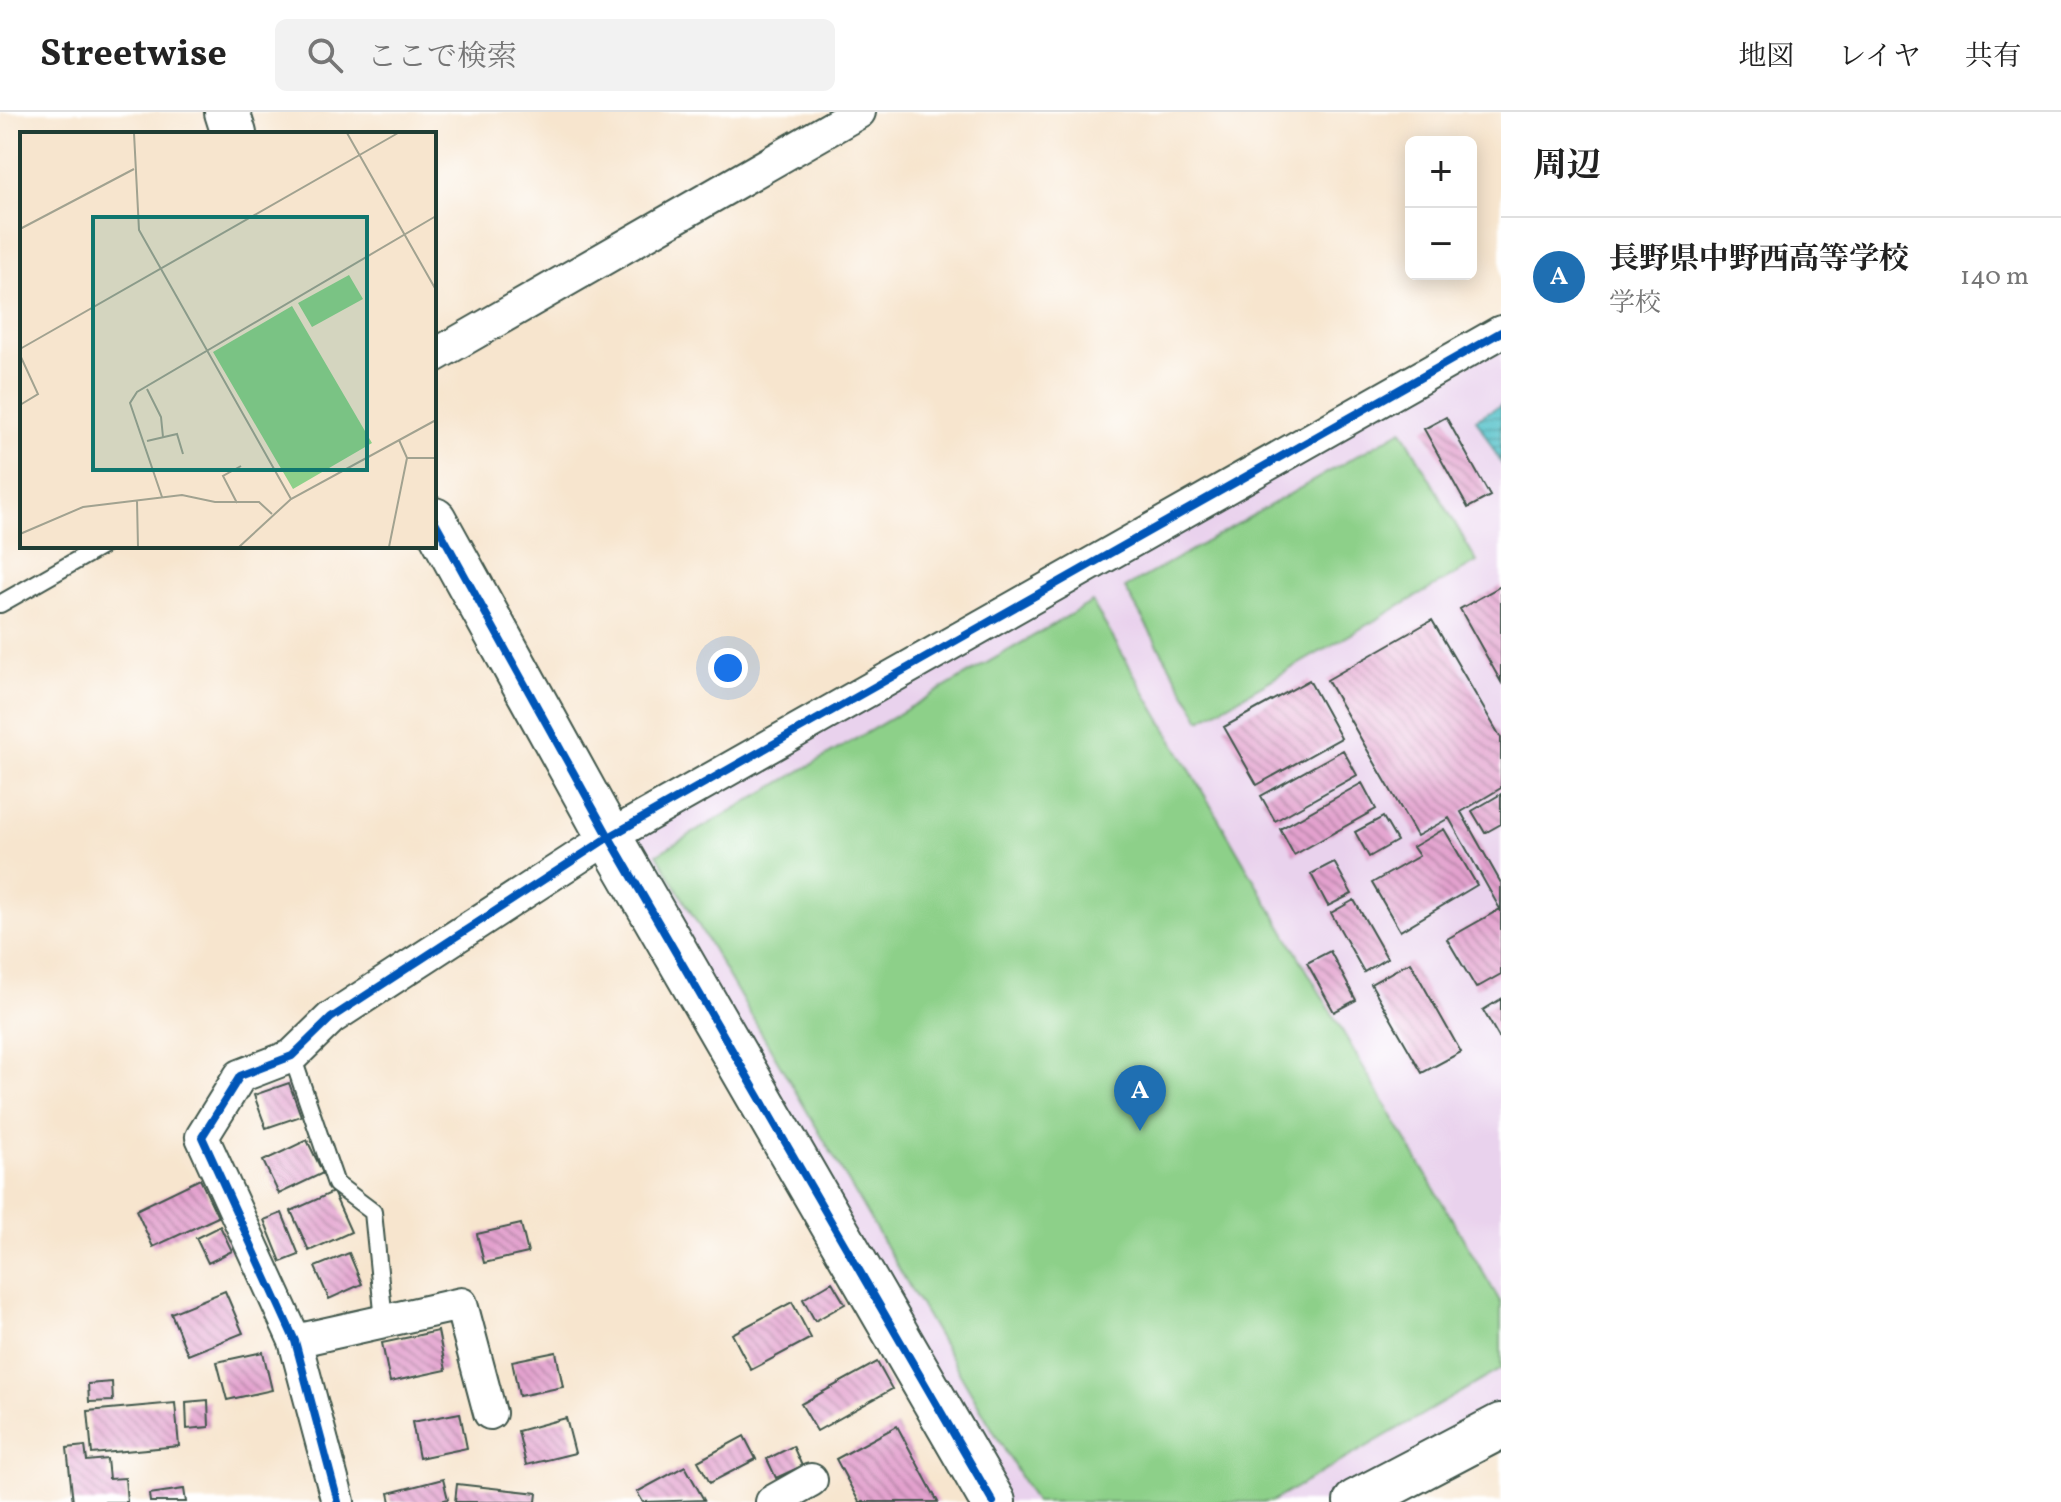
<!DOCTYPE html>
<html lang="ja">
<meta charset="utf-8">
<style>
:root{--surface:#fff;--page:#f2f2f2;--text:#222;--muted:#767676;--line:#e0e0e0;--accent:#1f6fb2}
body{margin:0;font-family:Vollkorn,"Noto Serif JP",serif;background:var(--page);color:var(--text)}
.controls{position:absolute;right:24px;top:24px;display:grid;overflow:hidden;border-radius:12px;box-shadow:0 4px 20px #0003}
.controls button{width:72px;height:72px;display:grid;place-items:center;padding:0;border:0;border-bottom:2px solid var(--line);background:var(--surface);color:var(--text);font:40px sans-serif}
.you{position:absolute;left:728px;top:556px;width:28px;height:28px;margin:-20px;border:6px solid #fff;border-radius:50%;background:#1a73e8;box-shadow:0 0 0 12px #1a73e833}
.badge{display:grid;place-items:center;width:52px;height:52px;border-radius:50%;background:var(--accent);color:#fff;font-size:26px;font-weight:700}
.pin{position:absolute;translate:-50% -66px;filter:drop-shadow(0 2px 4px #0008)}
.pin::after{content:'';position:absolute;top:42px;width:28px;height:24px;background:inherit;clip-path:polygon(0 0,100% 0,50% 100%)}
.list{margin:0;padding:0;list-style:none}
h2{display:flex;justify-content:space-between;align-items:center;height:104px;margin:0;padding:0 32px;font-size:34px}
h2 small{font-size:26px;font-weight:400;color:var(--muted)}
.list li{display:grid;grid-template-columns:52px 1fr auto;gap:24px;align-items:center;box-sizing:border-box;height:120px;padding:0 32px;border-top:2px solid var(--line)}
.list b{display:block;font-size:30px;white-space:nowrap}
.list p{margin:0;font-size:26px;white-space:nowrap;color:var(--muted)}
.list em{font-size:26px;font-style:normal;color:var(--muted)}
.icon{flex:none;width:44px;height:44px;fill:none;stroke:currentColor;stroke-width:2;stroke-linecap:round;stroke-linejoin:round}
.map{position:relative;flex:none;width:1501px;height:1390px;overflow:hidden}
header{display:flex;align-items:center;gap:48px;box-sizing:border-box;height:112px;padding:0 40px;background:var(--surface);border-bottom:2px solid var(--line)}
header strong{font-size:38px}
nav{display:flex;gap:44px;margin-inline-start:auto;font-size:28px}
.search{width:560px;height:72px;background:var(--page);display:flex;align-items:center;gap:20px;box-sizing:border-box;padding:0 28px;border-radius:12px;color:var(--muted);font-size:30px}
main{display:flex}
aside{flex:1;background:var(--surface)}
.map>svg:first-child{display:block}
</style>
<header>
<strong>Streetwise</strong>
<div class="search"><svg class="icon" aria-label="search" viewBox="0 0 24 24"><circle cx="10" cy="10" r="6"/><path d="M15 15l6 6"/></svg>ここで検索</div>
<nav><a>地図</a><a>レイヤ</a><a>共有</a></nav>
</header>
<main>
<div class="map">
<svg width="1501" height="1390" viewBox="0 0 1501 1390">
<defs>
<pattern id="water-rules" width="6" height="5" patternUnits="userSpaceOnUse" patternTransform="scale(2)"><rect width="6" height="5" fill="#53c1c9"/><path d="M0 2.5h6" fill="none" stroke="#449ea4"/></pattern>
<pattern id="building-back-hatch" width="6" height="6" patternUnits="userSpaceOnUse" patternTransform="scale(2)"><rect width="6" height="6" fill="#e3a1ce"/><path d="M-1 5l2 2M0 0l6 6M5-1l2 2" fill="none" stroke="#b784a8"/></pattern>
</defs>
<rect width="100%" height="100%" fill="#fff"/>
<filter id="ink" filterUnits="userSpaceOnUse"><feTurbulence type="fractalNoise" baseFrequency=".0125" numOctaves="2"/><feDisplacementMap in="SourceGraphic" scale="16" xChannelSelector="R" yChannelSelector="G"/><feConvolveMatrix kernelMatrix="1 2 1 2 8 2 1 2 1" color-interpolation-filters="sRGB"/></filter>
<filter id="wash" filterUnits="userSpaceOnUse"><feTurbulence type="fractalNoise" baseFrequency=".006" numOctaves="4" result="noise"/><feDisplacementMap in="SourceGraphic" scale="32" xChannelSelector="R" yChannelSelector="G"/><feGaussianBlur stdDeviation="1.8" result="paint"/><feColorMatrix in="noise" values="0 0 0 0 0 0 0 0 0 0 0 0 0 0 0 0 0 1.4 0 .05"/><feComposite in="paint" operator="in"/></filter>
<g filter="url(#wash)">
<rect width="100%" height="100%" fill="#f7e5ce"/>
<path fill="#e9d2ed" d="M1501,220V1314L1356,1390H993L609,725Z"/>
<path fill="#8dd089" stroke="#56865e" stroke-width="2" d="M1402,318L1477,450L1201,608L1125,476Z
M1092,490L1501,1191V1257L1271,1390H1035L657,742Z"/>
<path fill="url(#water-rules)" stroke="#397f7e" stroke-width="2" d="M1501,293V351L1476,307Z"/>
<g id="blocks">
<path fill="url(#building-back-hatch)" d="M1446,305L1490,384L1468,396L1424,317Z
M1501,474V570L1460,497Z
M1432,508L1501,626V676L1461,700L1501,771V862L1476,876L1447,827L1500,797L1449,706L1417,724L1327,568Z
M1309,568L1341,626L1257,673L1224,615Z
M1343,638L1357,663L1275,709L1261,684Z
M1362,671L1376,697L1294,743L1280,717Z
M1501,682V712L1485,721L1472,699Z
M1383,705L1397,729L1369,745L1355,720Z
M1444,717L1477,773L1400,819L1372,771L1419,744L1413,735Z
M1334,750L1352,782L1328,794L1311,762Z
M1354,788L1387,846L1364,860L1331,801Z
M1330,839L1356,888L1334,900L1307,851Z
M1410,850L1461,940L1422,961L1371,872Z
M1501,887V929L1483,898Z
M289,971L301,1004L266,1016L254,983Z
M307,1028L323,1061L279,1082L263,1049Z
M200,1067L218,1105L153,1135L136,1098Z
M333,1080L351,1120L309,1139L291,1099Z
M282,1101L299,1143L281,1150L264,1108Z
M521,1112L528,1141L484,1151L477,1122Z
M220,1114L232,1139L208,1151L196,1126Z
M349,1141L362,1172L329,1187L315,1155Z
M832,1170L845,1192L815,1209L803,1187Z
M225,1179L243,1221L188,1243L171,1201Z
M792,1190L811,1226L751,1258L732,1222Z
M438,1219L446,1258L390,1270L382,1231Z
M263,1240L272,1278L227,1288L217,1250Z
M556,1240L563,1275L519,1284L512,1249Z
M877,1250L892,1277L817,1319L801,1292Z
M112,1270L113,1289L89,1290L88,1272Z
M208,1288L209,1315L187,1317L186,1290Z
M175,1291L179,1334L92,1342L88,1299Z
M460,1301L467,1336L419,1346L412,1310Z
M566,1306L575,1341L526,1353L518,1319Z
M897,1314L938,1390H859L836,1347Z
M744,1324L756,1347L710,1371L698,1349Z
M85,1334L87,1349L107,1347L109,1367L125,1366L127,1390H73L67,1336Z
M793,1334L802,1354L776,1366L767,1347Z
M685,1354L704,1388L643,1390L637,1380Z
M443,1367L448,1387L437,1390H391L389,1381Z
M457,1372L537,1381L536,1390H455Z
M184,1377L186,1390H150L149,1382Z"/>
</g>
</g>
<g filter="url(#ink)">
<use href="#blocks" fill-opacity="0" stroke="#3f564b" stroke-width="2"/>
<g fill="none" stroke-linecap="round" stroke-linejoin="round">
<g stroke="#3f564b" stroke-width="20">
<path id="lane" d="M0,492L102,434
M292,944L336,1072L373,1100L384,1209"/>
</g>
<g stroke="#3f564b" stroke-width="36">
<path id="street" d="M434,244L859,0
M295,1229L461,1192L490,1301
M338,1390L295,1229L202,1025L240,964L292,944L331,906L609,725L1501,220
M772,1390L811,1368"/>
</g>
<g stroke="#3f564b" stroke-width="48">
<path id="secondary" d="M227,0L234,22
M434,408L609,725L993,1390
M1356,1390L1501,1314"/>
</g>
<use href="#lane" stroke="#fff" stroke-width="16"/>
<use href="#street" stroke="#fff" stroke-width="32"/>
<use href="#secondary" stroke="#fff" stroke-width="44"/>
<g stroke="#fff" stroke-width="13">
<path id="cycleway" d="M434,408L609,725L993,1390
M338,1390L295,1229L202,1025L240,964L292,944L331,906L609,725L1501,220"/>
</g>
<use href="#cycleway" stroke="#0057b8" stroke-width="8"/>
</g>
</g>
<g transform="translate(20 20)">
<rect width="416" height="416" fill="#f7e5ce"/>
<path d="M329,143L343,167L292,195L278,171ZM272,174L352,311L273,357L193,220Z" fill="#8dd089"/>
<path fill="none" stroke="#a1a290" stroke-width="2" d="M114,1L119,98L271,367M327,1L416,158M0,97L114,37M0,217L378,1M0,223L18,262L0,273M127,257L141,285L143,305M379,308L387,326H416M127,309L157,302L163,322M142,365L110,271L117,260L416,84M117,368L118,415M217,371L203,344L221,334M0,402L63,375L162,363L195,370H239L252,382M219,415L271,367L416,288M369,415L387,326"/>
<path fill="#0f766e" fill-opacity="0.15" stroke="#0f766e" stroke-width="4" d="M73,85H347V338H73Z"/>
<rect width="416" height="416" fill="none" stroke="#1f3d34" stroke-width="4"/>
</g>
</svg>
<div class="controls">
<button>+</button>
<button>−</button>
</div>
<div class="you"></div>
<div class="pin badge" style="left:1140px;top:1019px">A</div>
</div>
<aside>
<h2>周辺<small></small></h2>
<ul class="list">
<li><span class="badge">A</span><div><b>長野県中野西高等学校</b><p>学校</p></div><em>140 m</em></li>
</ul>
</aside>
</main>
